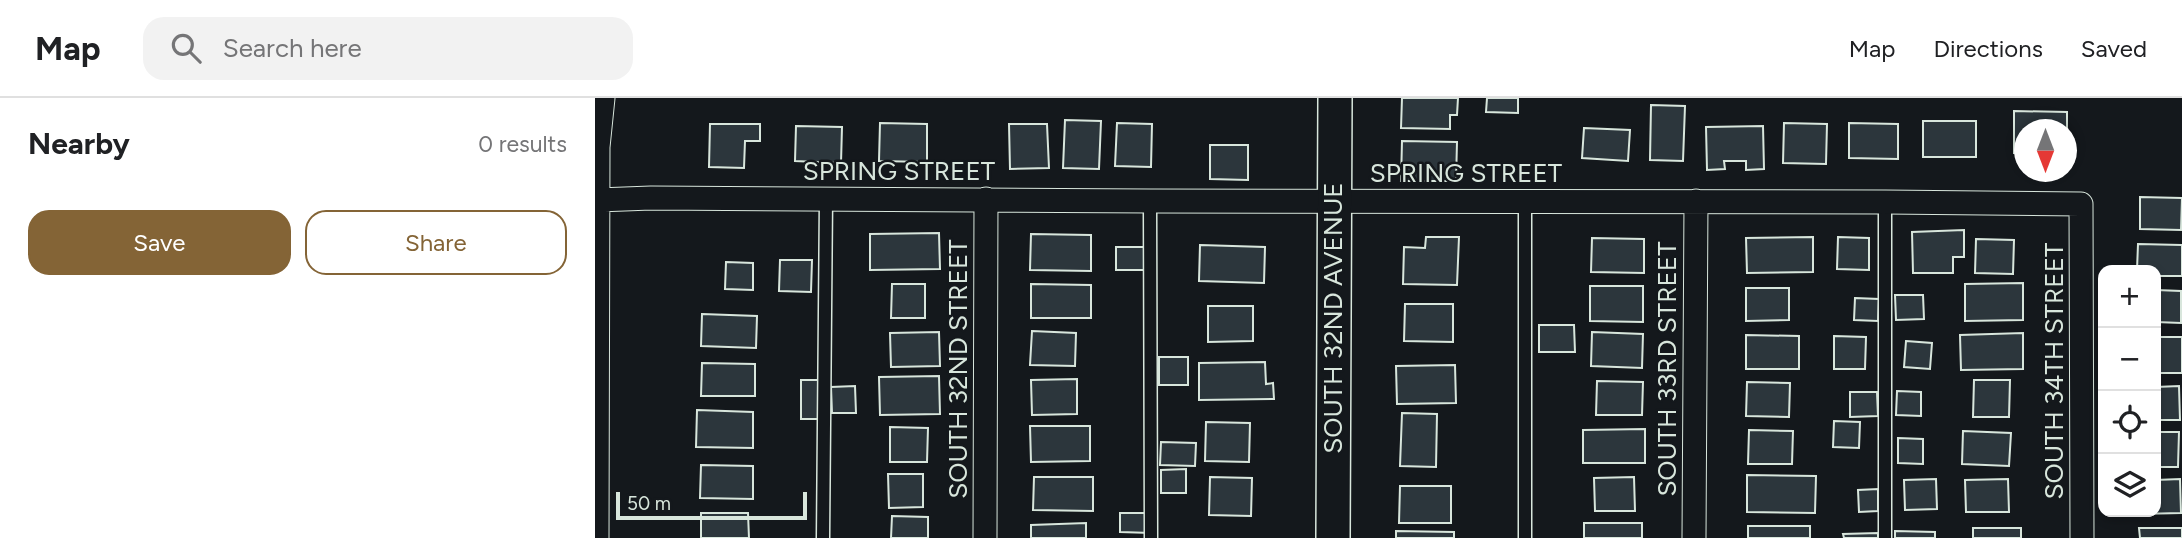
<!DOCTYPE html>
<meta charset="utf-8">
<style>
:root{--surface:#fff;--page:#f2f2f2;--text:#202124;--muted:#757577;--line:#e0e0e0;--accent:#846436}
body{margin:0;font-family:Figtree,sans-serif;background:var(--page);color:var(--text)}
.controls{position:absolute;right:21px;bottom:21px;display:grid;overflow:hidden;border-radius:14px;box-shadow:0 4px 10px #0003}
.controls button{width:63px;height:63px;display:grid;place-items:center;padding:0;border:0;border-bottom:2px solid var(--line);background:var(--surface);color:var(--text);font:35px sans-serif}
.compass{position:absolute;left:1419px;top:21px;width:63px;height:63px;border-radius:50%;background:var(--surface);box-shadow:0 4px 10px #0003;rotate:180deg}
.scale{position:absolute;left:21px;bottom:18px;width:191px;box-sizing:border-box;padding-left:7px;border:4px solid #d8e6dc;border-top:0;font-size:19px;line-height:24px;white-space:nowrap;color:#d8e6dc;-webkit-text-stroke:5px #14181c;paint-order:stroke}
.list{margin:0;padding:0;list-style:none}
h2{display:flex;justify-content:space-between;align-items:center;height:91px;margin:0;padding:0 28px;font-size:30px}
h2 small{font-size:23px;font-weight:400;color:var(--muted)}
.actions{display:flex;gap:14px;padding:21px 28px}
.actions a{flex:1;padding:16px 0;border:2px solid var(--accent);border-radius:21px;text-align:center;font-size:24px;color:var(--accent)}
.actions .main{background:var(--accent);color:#fff}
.icon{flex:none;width:38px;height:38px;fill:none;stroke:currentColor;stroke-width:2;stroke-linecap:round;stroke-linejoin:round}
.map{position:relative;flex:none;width:1587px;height:440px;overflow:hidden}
header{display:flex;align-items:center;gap:42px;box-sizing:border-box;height:98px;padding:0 35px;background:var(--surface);border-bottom:2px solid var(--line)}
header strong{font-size:33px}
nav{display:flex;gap:38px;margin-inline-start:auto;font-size:24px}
.search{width:490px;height:63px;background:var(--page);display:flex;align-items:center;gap:18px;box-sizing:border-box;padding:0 24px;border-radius:21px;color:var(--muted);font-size:26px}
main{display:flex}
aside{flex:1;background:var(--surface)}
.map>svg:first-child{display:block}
</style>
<header>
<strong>Map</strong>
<div class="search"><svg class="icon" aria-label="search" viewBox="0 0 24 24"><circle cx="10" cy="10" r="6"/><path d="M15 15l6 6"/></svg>Search here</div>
<nav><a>Map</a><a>Directions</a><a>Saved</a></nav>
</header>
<main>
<aside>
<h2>Nearby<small>0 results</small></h2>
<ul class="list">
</ul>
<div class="actions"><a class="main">Save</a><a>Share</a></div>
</aside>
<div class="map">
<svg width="1587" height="440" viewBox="0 0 1587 440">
<rect width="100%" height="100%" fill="#14181c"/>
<path fill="#2c363c" stroke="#d8e6dc" stroke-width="2" d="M807,0H863L862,17H855V31L806,30Z
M892,0H923V15L891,14Z
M1056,7L1090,8L1088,63L1055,62Z
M1419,13L1472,14V42V32H1430V56L1419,55Z
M470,22L506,23L504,71L468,70Z
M1328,23H1381V59H1328Z
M285,25L332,26V64L284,63Z
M522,25L557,26L556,69L520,68Z
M1189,25L1232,26L1231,66L1188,65Z
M1254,25L1303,26V61L1254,60Z
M115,26H165V43H150L149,70L114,69Z
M414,26H452L454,70L415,71Z
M201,28L247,29L246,65L200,63Z
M1168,28L1169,71L1151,72V63H1129L1130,71L1112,72L1111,29Z
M989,30L1035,32L1033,63L987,60Z
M807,43L862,44L861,83H806Z
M615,47H653V82L615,81Z
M1545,99L1587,100L1586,132L1545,131Z
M1369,132V159H1358V175H1318L1317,134Z
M344,135L345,171L275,172V136Z
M436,136L496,137V173L435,172Z
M831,139H864L862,187L808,186L809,149L830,150Z
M1218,139V174L1152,175L1151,140Z
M1243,139L1274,140V172L1242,171Z
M997,140L1049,141V175L996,174Z
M1381,141L1419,142L1418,176L1380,175Z
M1543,146L1587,147V178H1561V172H1542Z
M605,147L670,149L669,185L604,183Z
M521,149H551V172H521Z
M185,162H217L216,194L184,193Z
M131,164L158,165V192L130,191Z
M1428,185V222L1370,223V186Z
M297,186H330V220H296Z
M436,186L496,187V220H436Z
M995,188H1048V224L995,223Z
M1151,190H1194V222L1151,223Z
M1561,192L1586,193V225L1561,224Z
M1300,197H1328L1329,221L1301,222Z
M1260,200L1284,201L1283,223L1259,222Z
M810,206H858V244L809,243Z
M613,208H658V243L613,244Z
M107,216L162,218L161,250L106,248Z
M944,227H979L980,254H944Z
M437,233L481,235L480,268L435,267Z
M344,234L345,268L296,269L295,235Z
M997,234L1048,236L1047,270L996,268Z
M1428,235V271L1366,272L1365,237Z
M1151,237L1204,238V271H1151Z
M1239,238L1271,239L1270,271H1239Z
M1561,239H1587V275H1561Z
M1311,243L1337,245L1335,271L1309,269Z
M564,259H593V287H564Z
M670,264L671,286L678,285L679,301L604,302V265Z
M107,265L160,266V298H106Z
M860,267L861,305L802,306L801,268Z
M344,278L345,316L285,317L284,279Z
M482,281V316L437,317L436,282Z
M206,282H225V321H206Z
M1379,282H1415L1414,319H1378Z
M1002,283L1048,284L1047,317H1001Z
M1152,284L1195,285L1194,319L1151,318Z
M260,288L261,315H237L236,289Z
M1584,288L1585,322H1561V289Z
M1302,293L1326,294V318L1301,317Z
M1255,294H1282L1283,318L1255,319Z
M102,312L158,314V350L101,349Z
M807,315L842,316L841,369L805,368Z
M1239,323L1265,324L1264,350L1238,349Z
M611,324L655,325L654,364L610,363Z
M435,328H495V363L436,364Z
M295,329L333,330L332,364H295Z
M1050,331V365H988V332Z
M1154,332L1198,333L1197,366H1153Z
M1368,333L1416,335L1414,368L1367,366Z
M1561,334H1584L1583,369H1561Z
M1303,340L1328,341V366L1303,365Z
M566,344L601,345L600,368L565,367Z
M106,367L158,368V401L105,400Z
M591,371V395H566V372Z
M293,376H328V409L294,410Z
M1152,377L1221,378L1220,415L1152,414Z
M439,379H498V413L438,412Z
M615,379L657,380L656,418L614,417Z
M1039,379L1040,413H1000L999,380Z
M1341,381L1342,411L1310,412L1309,382Z
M1413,381L1414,414H1371L1370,382Z
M1585,381L1586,415L1543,416V414H1561V382Z
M805,388H856V425H804Z
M1283,391V413L1264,414L1263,392Z
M106,415H153L154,440H106Z
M525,415H556V435L525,434Z
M297,418L333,419V440H296Z
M491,425V440H436V427Z
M989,425H1047V440H989Z
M1153,428H1215V440H1153Z
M1378,430H1426V440H1378Z
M1544,430H1587V440H1545Z
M801,433L859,434V440H801Z
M1300,433L1340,434V440H1300Z
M1283,435V440H1249L1248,436Z"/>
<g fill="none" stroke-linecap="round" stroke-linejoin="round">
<g stroke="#d8e6dc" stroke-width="15">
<path id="lane" d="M555,103L556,440
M930,103V440
M228,440L231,100
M1290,440V104"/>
</g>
<g stroke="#d8e6dc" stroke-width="25">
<path id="street" d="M3,102L56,100L555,103L1290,104L1486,106L1487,440
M2,440L3,49L8,0
M390,440L391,101
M1099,440L1101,103"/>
</g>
<g stroke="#d8e6dc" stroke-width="36">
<path id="secondary" d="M738,440L740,0"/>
</g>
<use href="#lane" stroke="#14181c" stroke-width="12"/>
<use href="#street" stroke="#14181c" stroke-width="23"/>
<use href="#secondary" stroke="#14181c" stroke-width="33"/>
</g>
<g text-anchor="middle" stroke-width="5" stroke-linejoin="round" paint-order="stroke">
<g font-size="26" fill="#d8e6dc" stroke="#14181c">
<text x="304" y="82">SPRING STREET</text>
<text x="871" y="84">SPRING STREET</text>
<text transform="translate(738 220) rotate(-90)" y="9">SOUTH 32ND AVENUE</text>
<text transform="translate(363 271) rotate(-90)" y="9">SOUTH 32ND STREET</text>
<text transform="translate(1072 271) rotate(-90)" y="9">SOUTH 33RD STREET</text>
<text transform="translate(1459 273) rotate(-90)" y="9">SOUTH 34TH STREET</text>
</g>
</g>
</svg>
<div class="controls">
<button>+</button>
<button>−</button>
<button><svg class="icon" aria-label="locate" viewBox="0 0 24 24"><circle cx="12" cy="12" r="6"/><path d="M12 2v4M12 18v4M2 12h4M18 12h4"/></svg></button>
<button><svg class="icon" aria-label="layers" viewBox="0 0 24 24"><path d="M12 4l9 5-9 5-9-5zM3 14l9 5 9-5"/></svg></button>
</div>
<svg class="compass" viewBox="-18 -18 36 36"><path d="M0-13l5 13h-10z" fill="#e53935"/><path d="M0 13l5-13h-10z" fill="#757577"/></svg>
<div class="scale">50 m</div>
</div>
</main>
